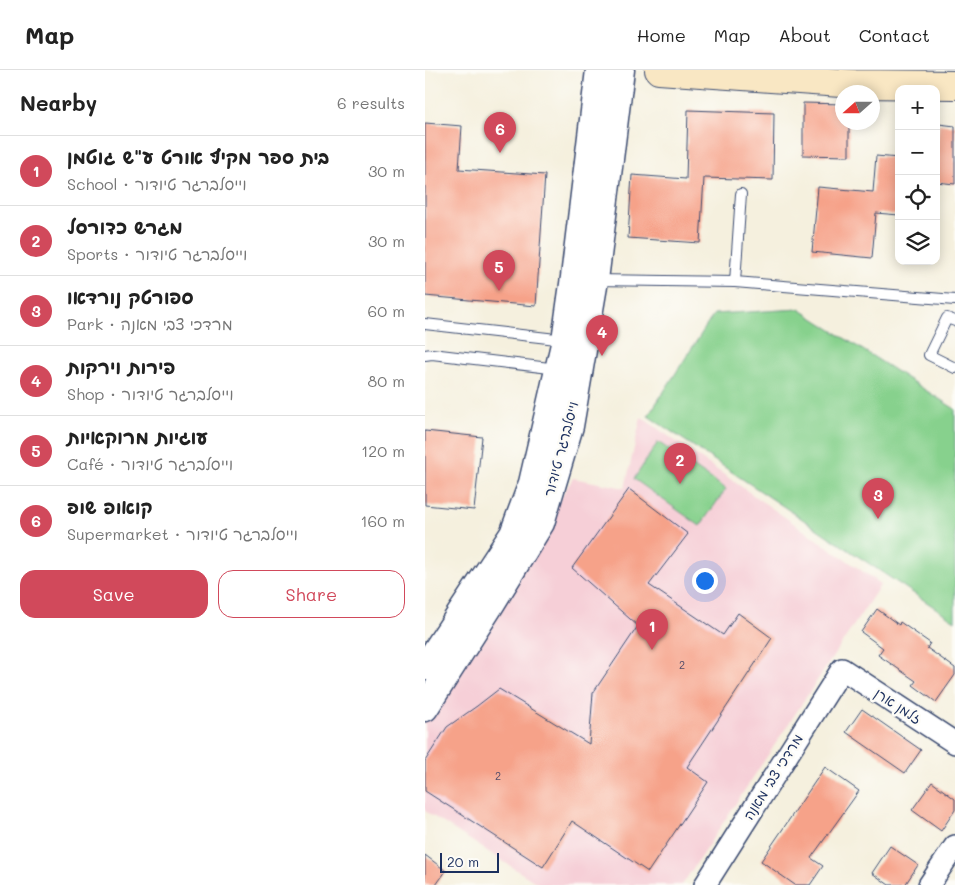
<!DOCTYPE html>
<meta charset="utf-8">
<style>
:root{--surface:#fff;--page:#f2f2f2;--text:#222;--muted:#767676;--line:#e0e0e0;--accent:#d1495b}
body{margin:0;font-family:Mali,"Playpen Sans Hebrew",sans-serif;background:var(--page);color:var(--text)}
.controls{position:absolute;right:15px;top:15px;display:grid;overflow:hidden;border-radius:10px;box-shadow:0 2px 12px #0003}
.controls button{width:45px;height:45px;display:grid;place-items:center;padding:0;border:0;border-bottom:1px solid var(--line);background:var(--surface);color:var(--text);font:25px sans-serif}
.compass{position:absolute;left:410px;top:15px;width:45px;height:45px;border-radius:50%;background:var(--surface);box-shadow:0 2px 12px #0003;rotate:249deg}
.scale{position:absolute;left:15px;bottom:12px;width:59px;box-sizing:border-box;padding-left:5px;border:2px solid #1b2f5e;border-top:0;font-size:14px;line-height:18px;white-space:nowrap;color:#1b2f5e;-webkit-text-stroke:4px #fdfcf7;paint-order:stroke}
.you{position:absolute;left:279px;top:510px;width:18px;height:18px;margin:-12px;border:4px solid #fff;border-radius:50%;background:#1a73e8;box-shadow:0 0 0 8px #1a73e833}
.badge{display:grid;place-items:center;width:32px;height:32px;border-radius:50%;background:var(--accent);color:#fff;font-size:16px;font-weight:700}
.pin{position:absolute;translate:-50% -41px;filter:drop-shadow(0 1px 2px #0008)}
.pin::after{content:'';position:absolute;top:26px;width:18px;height:15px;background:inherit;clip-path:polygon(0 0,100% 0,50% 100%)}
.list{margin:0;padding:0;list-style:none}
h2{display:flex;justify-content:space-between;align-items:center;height:65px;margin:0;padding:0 20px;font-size:21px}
h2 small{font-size:16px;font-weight:400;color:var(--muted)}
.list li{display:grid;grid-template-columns:32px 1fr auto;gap:15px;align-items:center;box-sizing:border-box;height:70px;padding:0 20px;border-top:1px solid var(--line)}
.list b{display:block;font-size:19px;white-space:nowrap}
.list p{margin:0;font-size:16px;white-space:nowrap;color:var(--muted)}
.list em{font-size:16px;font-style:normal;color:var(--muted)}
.actions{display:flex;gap:10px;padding:15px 20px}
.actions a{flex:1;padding:11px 0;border:1px solid var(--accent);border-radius:15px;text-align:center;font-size:18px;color:var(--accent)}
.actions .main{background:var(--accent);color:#fff}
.icon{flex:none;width:28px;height:28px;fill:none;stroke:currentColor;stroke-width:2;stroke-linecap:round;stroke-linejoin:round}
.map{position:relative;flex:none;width:530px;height:815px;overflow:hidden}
header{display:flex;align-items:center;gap:30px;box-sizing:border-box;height:70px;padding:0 25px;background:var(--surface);border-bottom:1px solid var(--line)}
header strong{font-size:24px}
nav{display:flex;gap:28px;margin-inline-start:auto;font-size:18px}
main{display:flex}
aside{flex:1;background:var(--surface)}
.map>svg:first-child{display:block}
</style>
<header>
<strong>Map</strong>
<nav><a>Home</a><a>Map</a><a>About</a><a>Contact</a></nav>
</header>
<main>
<aside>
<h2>Nearby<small>6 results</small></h2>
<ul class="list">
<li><span class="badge">1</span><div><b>בית ספר מקיף אורט ע&quot;ש גוטמן</b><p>School · וייסלברגר טיודור</p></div><em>30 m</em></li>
<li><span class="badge">2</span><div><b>מגרש כדורסל</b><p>Sports · וייסלברגר טיודור</p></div><em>30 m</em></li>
<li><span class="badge">3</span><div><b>ספורטק נורדאו</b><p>Park · מרדכי צבי מאנה</p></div><em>60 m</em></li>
<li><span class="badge">4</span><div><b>פירות וירקות</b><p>Shop · וייסלברגר טיודור</p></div><em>80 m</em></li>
<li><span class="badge">5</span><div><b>עוגיות מרוקאיות</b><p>Café · וייסלברגר טיודור</p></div><em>120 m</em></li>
<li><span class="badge">6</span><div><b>קואופ שופ</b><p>Supermarket · וייסלברגר טיודור</p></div><em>160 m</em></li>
</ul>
<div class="actions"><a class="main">Save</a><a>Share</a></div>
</aside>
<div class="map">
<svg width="530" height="815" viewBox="0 0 530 815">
<rect width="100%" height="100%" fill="#fdfcf7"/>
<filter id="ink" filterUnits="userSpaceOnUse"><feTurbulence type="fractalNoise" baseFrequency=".02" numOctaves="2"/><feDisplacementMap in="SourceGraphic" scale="10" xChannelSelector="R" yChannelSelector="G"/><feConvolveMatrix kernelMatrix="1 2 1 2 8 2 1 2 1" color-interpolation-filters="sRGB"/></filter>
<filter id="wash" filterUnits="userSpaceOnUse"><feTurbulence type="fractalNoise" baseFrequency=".0096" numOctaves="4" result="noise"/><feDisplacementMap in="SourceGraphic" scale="20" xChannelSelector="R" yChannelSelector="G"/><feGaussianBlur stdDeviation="1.12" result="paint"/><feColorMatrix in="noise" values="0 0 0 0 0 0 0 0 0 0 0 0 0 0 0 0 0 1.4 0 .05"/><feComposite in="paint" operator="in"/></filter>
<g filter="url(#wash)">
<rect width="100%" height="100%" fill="#f5f0de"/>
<path fill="#f6cfd7" d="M216,347L456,514L257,815H115L0,741V646L148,408L200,418Z"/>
<path fill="#87d18d" stroke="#518076" d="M374,239L530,339V551L223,346L289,244Z
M233,372L301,419L275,456L209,409Z"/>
<g id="blocks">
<path fill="#f6a289" d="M378,33L418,34V52H424V86L378,85Z
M263,40L349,43L348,110L279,108L275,173L203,168L207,105L261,109Z
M0,53L37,56L34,99L120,105L111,236L0,226Z
M514,54L530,56V114L511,112V87Z
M451,86L474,88V145L451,143L447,188L387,182L393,117L448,122Z
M0,361L57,367L49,440L0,435Z
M204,419L263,464L224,515L298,565L313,543L347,568L262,697L283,712L223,802L147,751L118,797L0,721V691L22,657L52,636L74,619L164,674L168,623L213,556L147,498Z
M452,539L474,555L475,552L505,573L502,578L530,598V605L511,632L488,615L491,611L453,585L458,578L436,562Z
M437,639L496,680L480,703L421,662Z
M400,697L434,721L386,788L398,796L385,815H370L336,791Z
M507,712L530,729V740L516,761L487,740Z
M465,776L493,795L480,815H464L447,803Z
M0,785L21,801L11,815H0Z"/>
</g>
</g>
<g filter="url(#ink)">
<use href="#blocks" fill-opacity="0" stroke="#3c4c71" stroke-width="1"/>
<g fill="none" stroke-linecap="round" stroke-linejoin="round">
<g stroke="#3c4c71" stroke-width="12">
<path id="service" d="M169,210L310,212L530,230
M310,212L316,124
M530,251L522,248L504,285L530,298
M0,254L140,270
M0,285L7,284L133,299"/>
</g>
<g stroke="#3c4c71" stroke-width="24">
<path id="minor" d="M280,815L417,599L530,673
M504,815L530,776"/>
</g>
<g stroke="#3c4c71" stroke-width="29">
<path id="tertiary" d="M0,597L88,464L107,413L140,270L149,207L174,0
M0,638L65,536L116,453L145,356L170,210L196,0"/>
</g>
<g stroke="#3c4c71" stroke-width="30">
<path id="secondary" d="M234,0L430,14L530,15"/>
</g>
<use href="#service" stroke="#fff" stroke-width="10"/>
<use href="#minor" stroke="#fff" stroke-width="21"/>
<use href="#tertiary" stroke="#fff" stroke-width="26"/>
<use href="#secondary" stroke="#f9e7c3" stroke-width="28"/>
</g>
</g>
<g text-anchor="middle" stroke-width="5" stroke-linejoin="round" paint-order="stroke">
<g font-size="11" fill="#524c69">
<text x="257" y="599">2</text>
<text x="73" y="710">2</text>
</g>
<g font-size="14" fill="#1b2f5e" stroke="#fdfcf7">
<text transform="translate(136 379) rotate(-75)" y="5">וייסלברגר טיודור</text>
<text transform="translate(473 636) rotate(33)" y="5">זלמן ארן</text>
<text transform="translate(348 707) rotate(-58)" y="5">מרדכי צבי מאנה</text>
</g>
</g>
</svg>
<div class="controls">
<button>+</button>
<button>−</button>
<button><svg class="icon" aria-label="locate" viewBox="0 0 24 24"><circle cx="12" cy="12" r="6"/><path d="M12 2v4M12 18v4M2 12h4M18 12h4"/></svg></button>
<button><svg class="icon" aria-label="layers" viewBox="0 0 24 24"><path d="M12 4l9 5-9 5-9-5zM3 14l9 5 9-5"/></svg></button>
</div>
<svg class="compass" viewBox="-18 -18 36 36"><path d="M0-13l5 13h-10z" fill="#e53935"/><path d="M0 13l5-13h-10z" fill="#767676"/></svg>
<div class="scale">20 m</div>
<div class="you"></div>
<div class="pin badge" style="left:227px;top:580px">1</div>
<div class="pin badge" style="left:255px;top:414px">2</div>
<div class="pin badge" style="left:453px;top:449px">3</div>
<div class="pin badge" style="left:177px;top:286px">4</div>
<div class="pin badge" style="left:74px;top:221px">5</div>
<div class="pin badge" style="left:75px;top:83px">6</div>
</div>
</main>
